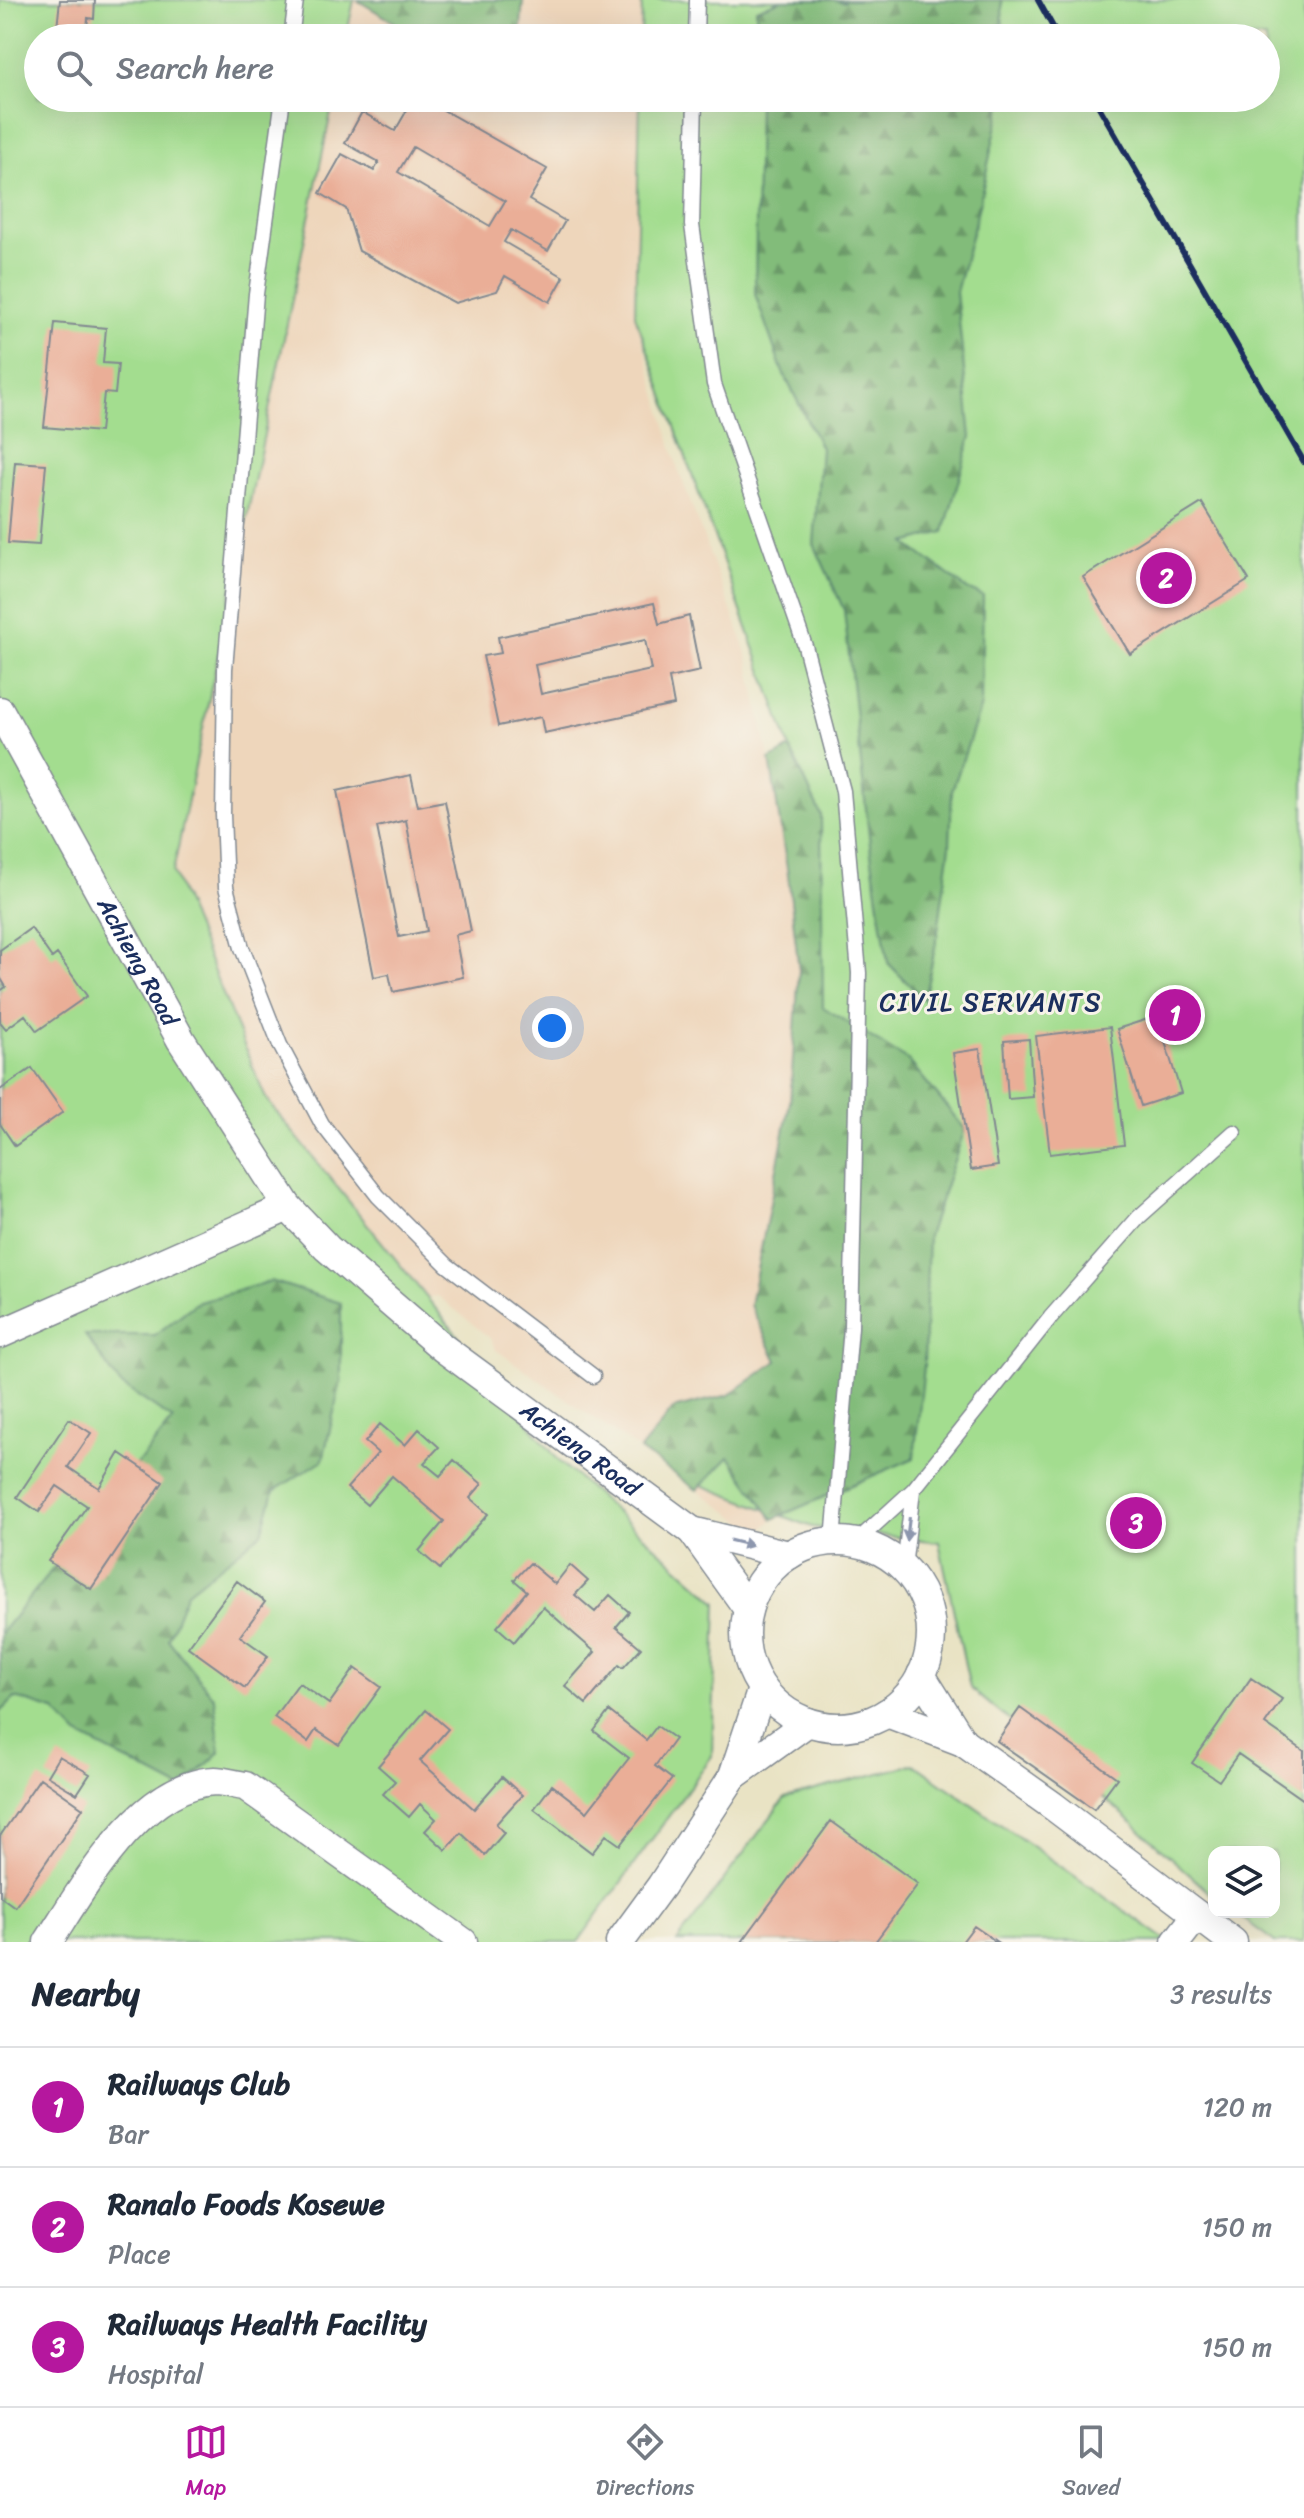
<!DOCTYPE html>
<style>
:root{--surface:#fff;--page:#f6f6f7;--text:#1f2937;--muted:#747a83;--line:#e0e1e3;--accent:#b5179e}
body{margin:0;font-family:Sriracha,sans-serif;background:var(--page);color:var(--text)}
.controls{position:absolute;right:24px;bottom:24px;display:grid;overflow:hidden;border-radius:16px;box-shadow:0 8px 32px #0002}
.controls button{width:72px;height:72px;display:grid;place-items:center;padding:0;border:0;border-bottom:2px solid var(--line);background:var(--surface);color:var(--text);font:40px sans-serif}
.you{position:absolute;left:552px;top:1028px;width:28px;height:28px;margin:-20px;border:6px solid #fff;border-radius:50%;background:#1a73e8;box-shadow:0 0 0 12px #1a73e833}
.badge{display:grid;place-items:center;width:52px;height:52px;border-radius:50%;background:var(--accent);color:#fff;font-size:26px;font-weight:700}
.pin{position:absolute;translate:-50% -50%;border:4px solid #fff;box-shadow:0 2px 8px #0006}
.list{margin:0;padding:0;list-style:none}
h2{display:flex;justify-content:space-between;align-items:center;height:104px;margin:0;padding:0 32px;font-size:34px}
h2 small{font-size:26px;font-weight:400;color:var(--muted)}
.list li{display:grid;grid-template-columns:52px 1fr auto;gap:24px;align-items:center;box-sizing:border-box;height:120px;padding:0 32px;border-top:2px solid var(--line)}
.list b{display:block;font-size:30px;white-space:nowrap}
.list p{margin:0;font-size:26px;white-space:nowrap;color:var(--muted)}
.list em{font-size:26px;font-style:normal;color:var(--muted)}
.icon{flex:none;width:44px;height:44px;fill:none;stroke:currentColor;stroke-width:2;stroke-linecap:round;stroke-linejoin:round}
.map{position:relative;flex:none;width:1304px;height:1942px;overflow:hidden}
.search{position:absolute;background:var(--surface);box-shadow:0 8px 32px #0002;left:24px;right:24px;top:24px;height:88px;display:flex;align-items:center;gap:20px;box-sizing:border-box;padding:0 28px;border-radius:44px;color:var(--muted);font-size:30px}
.sheet{height:464px;background:var(--surface)}
nav{display:flex;justify-content:space-around;align-items:center;box-sizing:border-box;height:112px;border-top:2px solid var(--line);background:var(--surface);font-size:22px;color:var(--muted)}
nav a{display:grid;justify-items:center;gap:4px}
nav .on{color:var(--accent)}
.map>svg:first-child{display:block}
</style>
<div class="map">
<svg width="1304" height="1942" viewBox="0 0 1304 1942">
<defs>
<pattern id="forest-firs" width="22" height="20" patternUnits="userSpaceOnUse" patternTransform="scale(2)"><rect width="22" height="20" fill="#82bc7a"/><path d="M5 1l3.5 6h-7zM16 11l3.5 6h-7z" fill="#6a9967"/></pattern>
</defs>
<rect width="100%" height="100%" fill="#f7f3e8"/>
<filter id="ink" filterUnits="userSpaceOnUse"><feTurbulence type="fractalNoise" baseFrequency=".0125" numOctaves="2"/><feDisplacementMap in="SourceGraphic" scale="16" xChannelSelector="R" yChannelSelector="G"/><feConvolveMatrix kernelMatrix="1 2 1 2 8 2 1 2 1" color-interpolation-filters="sRGB"/></filter>
<filter id="wash" filterUnits="userSpaceOnUse"><feTurbulence type="fractalNoise" baseFrequency=".006" numOctaves="4" result="noise"/><feDisplacementMap in="SourceGraphic" scale="32" xChannelSelector="R" yChannelSelector="G"/><feGaussianBlur stdDeviation="1.8" result="paint"/><feColorMatrix in="noise" values="0 0 0 0 0 0 0 0 0 0 0 0 0 0 0 0 0 1.4 0 .05"/><feComposite in="paint" operator="in"/></filter>
<g filter="url(#wash)">
<rect width="100%" height="100%" fill="#e9e3c4"/>
<path fill="#eed6bb" d="M243,0H642L641,38H240Z
M235,98H640L635,315L678,469L746,650L782,818L799,970L778,1305L773,1519L759,1533L496,1350L491,1339L438,1296L420,1299L325,1202L226,1030L141,871Z"/>
<path fill="#a3dd8f" stroke="#5f8676" stroke-width="2" d="M0,0H354L346,38H38V98H334L173,872L266,1099L559,1461L717,1602L712,1756L578,1942H0Z
M642,0H1304V1942H1275L1234,1912H1274V1852H1214V1897L1124,1815L970,1688L939,1542L812,1527L678,1476L777,1361L799,970L782,818L790,748L635,315L640,98H1266V38H641Z
M914,1764L1169,1942H677L785,1798Z"/>
<path fill="url(#forest-firs)" stroke="#4e766c" stroke-width="2" d="M357,0H523L520,38H421Z
M782,0H835L844,2L846,0H1002L1003,38H757L756,9Z
M758,98H1003L975,222L956,292L971,437L944,532L906,543L967,589L983,596L981,706L952,791L950,846L937,938L924,1000L888,963L871,854L844,610L814,544L821,448L782,370L755,294Z
M790,748L821,815L823,1007L909,1061L965,1129L928,1236L924,1367L914,1458L773,1519L729,1457L697,1490L640,1450L673,1409L729,1395L777,1361L750,1305L790,1102L799,970L788,875L770,760Z
M271,1281L341,1303V1381L323,1460L274,1491L262,1533L187,1592L168,1639L214,1698L220,1752L181,1789L78,1735L54,1710L15,1698L0,1713V1634L173,1420L120,1384L85,1335H155L196,1303Z"/>
<g id="blocks">
<path fill="#eaae97" fill-rule="evenodd" d="M60,0H95L94,19L88,18L86,38H56Z
M414,98H422L547,169L529,200L565,221L548,251L511,230L504,242L564,277L550,302L505,276L497,291L455,303L359,251L346,209L320,193L342,154L374,171L379,162L345,143L362,112L395,131ZM413,147L505,201L490,226L398,172Z
M55,323L106,328L103,363L118,364L115,394L104,393L100,432L44,427Z
M15,462L46,464L39,545L8,543Z
M1202,503L1249,580L1130,654L1083,577Z
M654,603L659,624L689,616L700,671L669,678L674,705L544,733L541,717L498,726L483,656L501,653L498,637ZM645,640L651,670L541,694L535,665Z
M411,775L418,806L445,801L471,931L455,935L463,977L393,992L389,974L374,977L337,791ZM406,820L427,931L399,937L377,827Z
M31,928L52,958L57,954L87,996L37,1031L25,1015L6,1029L0,1022V991L6,987L0,977V950Z
M1157,1016L1181,1093L1141,1106L1117,1029Z
M1110,1027L1124,1145L1050,1154L1036,1036Z
M1029,1039L1033,1097L1008,1099L1004,1041Z
M980,1049L998,1166L971,1170L953,1053Z
M32,1068L63,1112L15,1146L0,1124V1090Z
M69,1419L91,1433L68,1467L99,1488L120,1453L163,1482L91,1589L48,1561L87,1506L57,1486L39,1512L17,1497Z
M380,1424L405,1445L419,1429L439,1447L424,1463L440,1476L454,1460L482,1484L470,1498L488,1514L440,1569L419,1551L444,1521L392,1476L367,1505L347,1488L378,1453L365,1442Z
M530,1563L555,1584L570,1565L588,1581L575,1595L595,1612L610,1595L629,1612L616,1627L641,1648L623,1668L619,1665L586,1704L565,1686L595,1652L543,1607L514,1642L497,1627L527,1591L514,1580Z
M237,1581L265,1602L240,1636L268,1656L245,1688L188,1647Z
M355,1668L381,1687L339,1745L316,1730L308,1742L274,1717L299,1683L329,1704Z
M1251,1678L1282,1699L1265,1724L1304,1751V1800L1238,1754L1219,1781L1192,1763Z
M1020,1708L1117,1778L1094,1809L997,1741Z
M426,1710L448,1729L420,1761L474,1809L502,1777L522,1795L496,1824L504,1833L485,1855L461,1833L446,1850L425,1831L436,1819L420,1804L409,1817L383,1794L395,1781L378,1766Z
M609,1711L646,1740L657,1726L675,1739L655,1766L672,1779L620,1845L606,1835L592,1853L534,1809L552,1785L587,1812L629,1758L594,1731Z
M59,1756L90,1774L77,1794L47,1776Z
M40,1778L83,1808L15,1907L0,1896V1836Z
M831,1821L918,1884L875,1942H742Z
M974,1926L997,1942H962Z"/>
</g>
</g>
<g filter="url(#ink)">
<use href="#blocks" fill-opacity="0" stroke="#828991" stroke-width="2"/>
<g fill="none" stroke-linecap="round" stroke-linejoin="round">
<g stroke="#828991" stroke-width="17">
<path id="service" d="M291,38L296,0
M696,38L697,0
M283,98L256,294L225,669L223,815L226,887L242,948L280,1045L322,1124L378,1196L447,1265L593,1376
M695,98L692,225L714,384L805,646L843,791L859,973L851,1327L833,1541
M856,1542L913,1490L1050,1318L1139,1217L1234,1132
M904,1568L913,1490"/>
</g>
<g stroke="#828991" stroke-width="31">
<g id="minor">
<path id="s1" d="M0,711L181,1040L288,1207L327,1248L443,1348L692,1531L748,1609"/>
<path d="M0,1334L288,1207"/>
<path d="M692,1531L789,1555"/>
<circle cx="838" cy="1634" r="93"/>
<path d="M921,1675L963,1742"/>
<path d="M887,1713L963,1742L1053,1806L1233,1942"/>
<path d="M733,1776L808,1722"/>
<path d="M48,1942C84,1887 140,1784 215,1781C224,1781 236,1785 245,1786L463,1942"/>
<path d="M620,1942L661,1886L733,1776L762,1689"/>
<path d="M1176,1942L1197,1915"/>
</g>
</g>
<use href="#service" stroke="#fff" stroke-width="14"/>
<use href="#minor" stroke="#fff" stroke-width="28"/>
<path stroke="#1b2f5e" stroke-width="6" d="M1038,0L1059,38
M1094,98L1304,462"/>
</g>
<defs><path id="oneway-solid" d="M-6-.8H1V-3.2L6.5 0L1 3.2V.8H-6Z" transform="scale(2)"/></defs>
<g fill="#8d97ae">
<use href="#oneway-solid" transform="translate(908 1529) rotate(97)"/>
<use href="#oneway-solid" transform="translate(741 1543) rotate(14)"/>
</g>
</g>
<g text-anchor="middle" stroke-width="6" stroke-linejoin="round" paint-order="stroke">
<g font-size="24" fill="#1b2f5e" stroke="#f7f3e8">
<text dy="8" stroke="none"><textPath href="#s1" startOffset="286">Achieng Road</textPath></text>
<text dy="8" stroke="none"><textPath href="#s1" startOffset="954">Achieng Road</textPath></text>
</g>
<g font-size="26" letter-spacing="2" fill="#1b2f5e" stroke="#f7f3e8">
<text x="991" y="1011">CIVIL SERVANTS</text>
</g>
</g>
</svg>
<div class="controls">
<button><svg class="icon" aria-label="layers" viewBox="0 0 24 24"><path d="M12 4l9 5-9 5-9-5zM3 14l9 5 9-5"/></svg></button>
</div>
<div class="you"></div>
<div class="pin badge" style="left:1175px;top:1015px">1</div>
<div class="pin badge" style="left:1166px;top:578px">2</div>
<div class="pin badge" style="left:1136px;top:1523px">3</div>
<div class="search"><svg class="icon" aria-label="search" viewBox="0 0 24 24"><circle cx="10" cy="10" r="6"/><path d="M15 15l6 6"/></svg>Search here</div>
</div>
<section class="sheet">
<h2>Nearby<small>3 results</small></h2>
<ul class="list">
<li><span class="badge">1</span><div><b>Railways Club</b><p>Bar</p></div><em>120 m</em></li>
<li><span class="badge">2</span><div><b>Ranalo Foods Kosewe</b><p>Place</p></div><em>150 m</em></li>
<li><span class="badge">3</span><div><b>Railways Health Facility</b><p>Hospital</p></div><em>150 m</em></li>
</ul>
</section>
<nav>
<a class="on"><svg class="icon" aria-label="map" viewBox="0 0 24 24"><path d="M3 6l6-2 6 2 6-2v14l-6 2-6-2-6 2zM9 4v14M15 6v14"/></svg>Map</a>
<a><svg class="icon" aria-label="directions" viewBox="0 0 24 24"><path d="M12 3l9 9-9 9-9-9zM9 14v-3h6M13 9l2 2-2 2"/></svg>Directions</a>
<a><svg class="icon" aria-label="saved" viewBox="0 0 24 24"><path d="M7 4h10v16l-5-4-5 4z"/></svg>Saved</a>
</nav>
